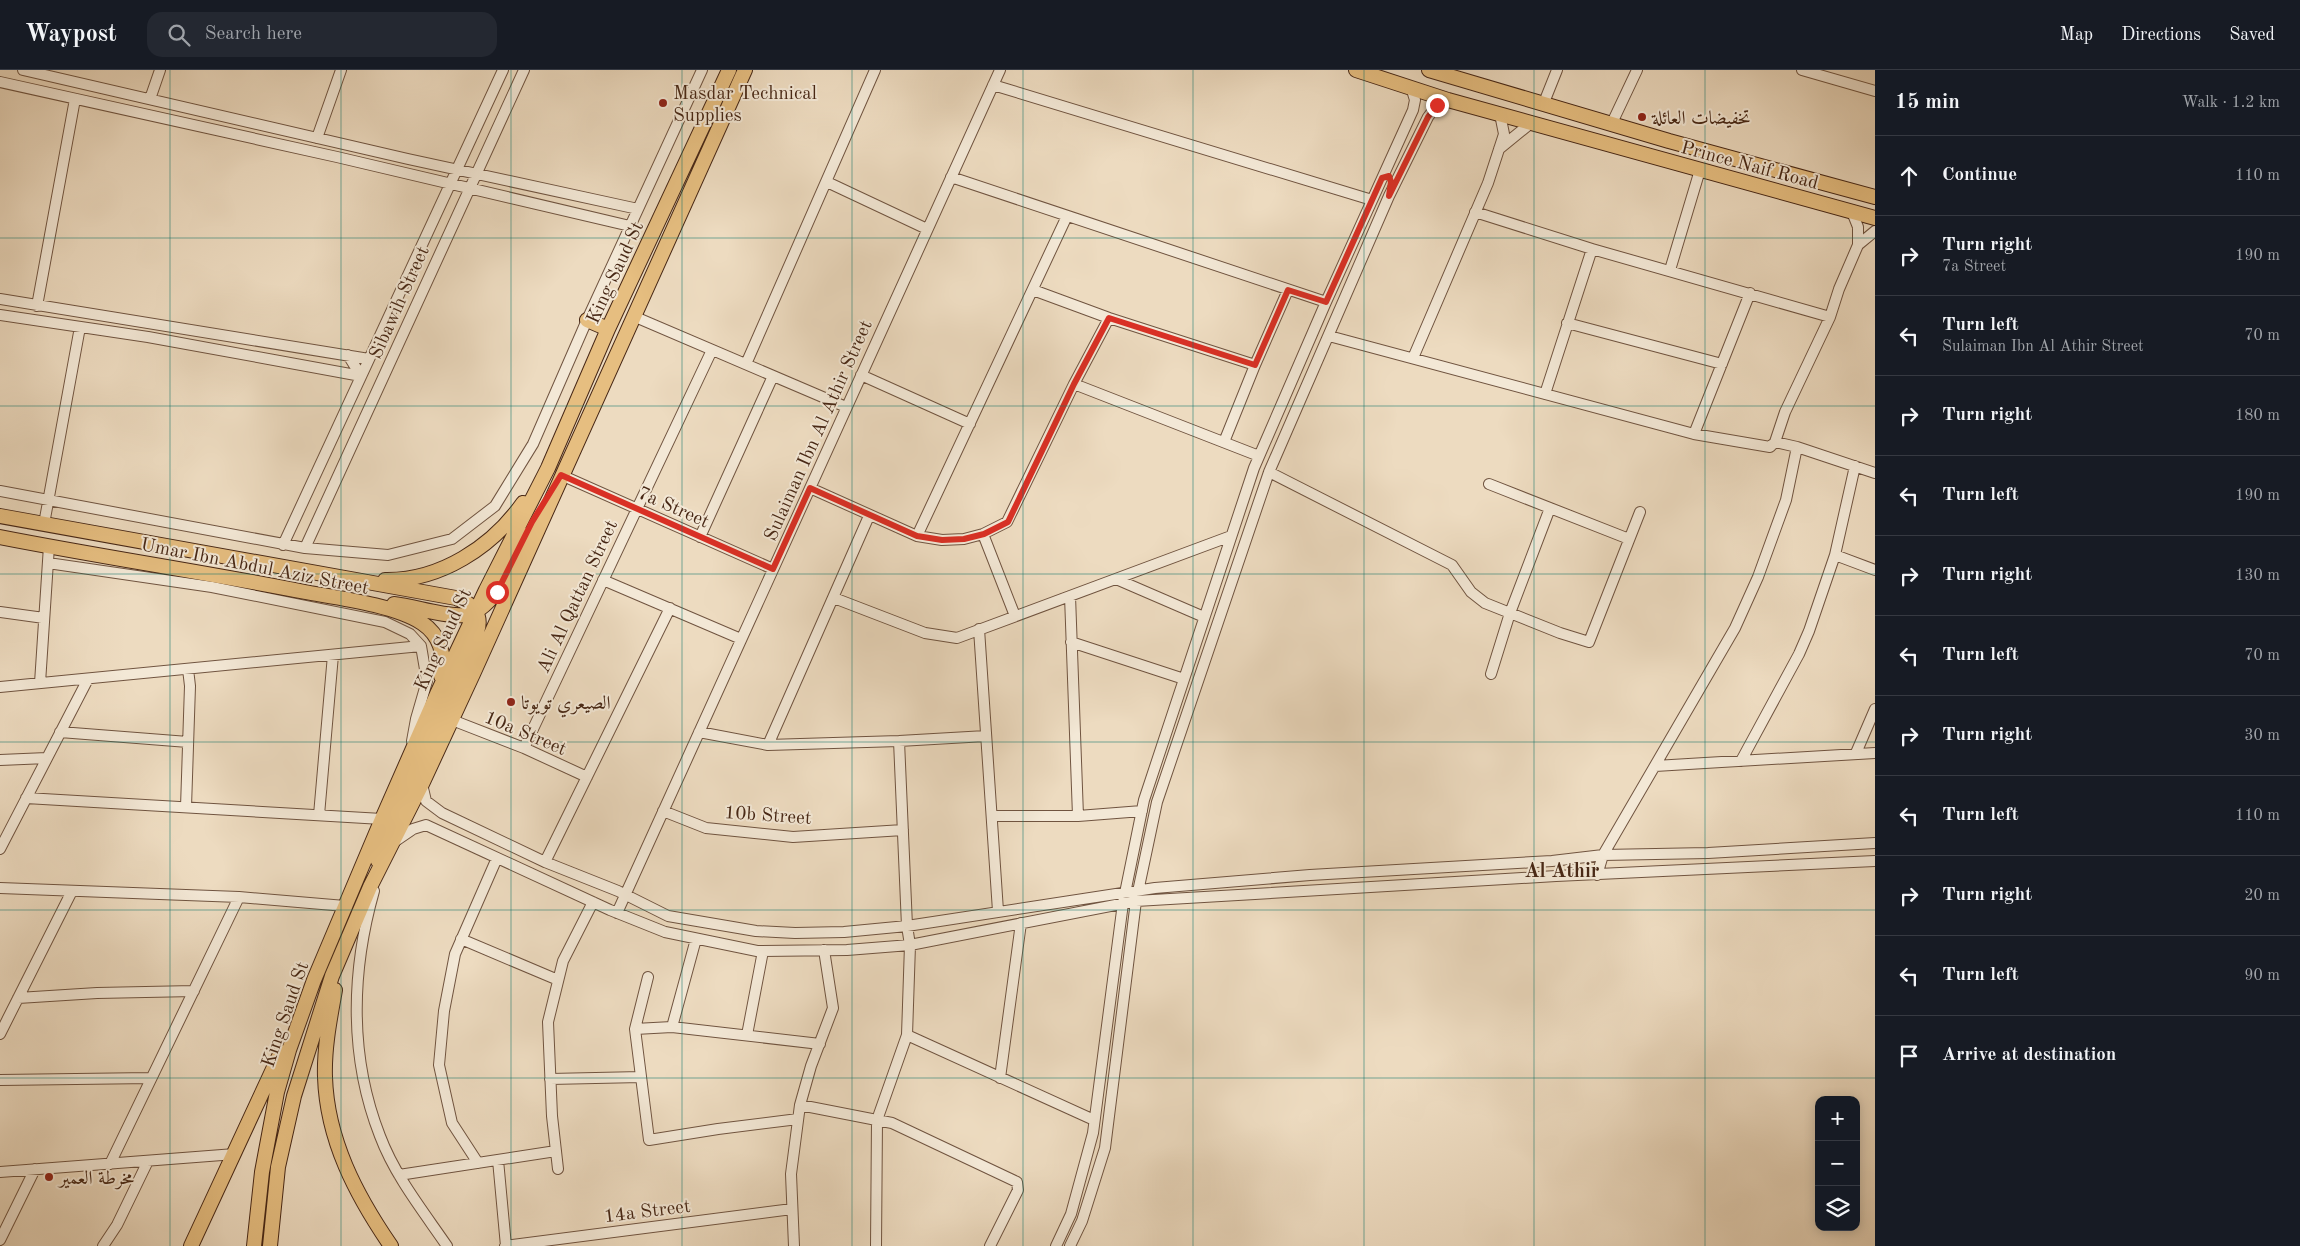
<!DOCTYPE html>
<meta charset="utf-8">
<style>
:root{--surface:#171b24;--page:#242831;--text:#f1f3f6;--muted:#9ea1a6;--line:#363941}
body{margin:0;font-family:"Old Standard TT",Amiri,serif;background:var(--page);color:var(--text)}
.controls{position:absolute;right:15px;bottom:15px;display:grid;overflow:hidden;border-radius:10px;box-shadow:0 2px 12px #0003}
.controls button{width:45px;height:45px;display:grid;place-items:center;padding:0;border:0;border-bottom:1px solid var(--line);background:var(--surface);color:var(--text);font:25px sans-serif}
.stop{position:absolute;width:15px;height:15px;margin:-11px;border:4px solid #d93025;border-radius:50%;background:#fff}
.stop.end{background:#d93025;border-color:#fff;box-shadow:0 1px 5px #0008}
.list{margin:0;padding:0;list-style:none}
h2{display:flex;justify-content:space-between;align-items:center;height:65px;margin:0;padding:0 20px;font-size:21px}
h2 small{font-size:16px;font-weight:400;color:var(--muted)}
.list li{display:grid;grid-template-columns:32px 1fr auto;gap:15px;align-items:center;box-sizing:border-box;height:80px;padding:0 20px;border-top:1px solid var(--line)}
.list b{display:block;font-size:19px;white-space:nowrap}
.list p{margin:0;font-size:16px;white-space:nowrap;color:var(--muted)}
.list em{font-size:16px;font-style:normal;color:var(--muted)}
.icon{flex:none;width:28px;height:28px;fill:none;stroke:currentColor;stroke-width:2;stroke-linecap:round;stroke-linejoin:round}
.map{position:relative;flex:none;width:1875px;height:1176px;overflow:hidden}
header{display:flex;align-items:center;gap:30px;box-sizing:border-box;height:70px;padding:0 25px;background:var(--surface);border-bottom:1px solid var(--line)}
header strong{font-size:24px}
nav{display:flex;gap:28px;margin-inline-start:auto;font-size:18px}
.search{width:350px;height:45px;background:var(--page);display:flex;align-items:center;gap:12px;box-sizing:border-box;padding:0 18px;border-radius:15px;color:var(--muted);font-size:19px}
main{display:flex}
aside{flex:1;background:var(--surface)}
.map>svg:first-child{display:block}
</style>
<header>
<strong>Waypost</strong>
<div class="search"><svg class="icon" aria-label="search" viewBox="0 0 24 24"><circle cx="10" cy="10" r="6"/><path d="M15 15l6 6"/></svg>Search here</div>
<nav><a>Map</a><a>Directions</a><a>Saved</a></nav>
</header>
<main>
<div class="map">
<svg width="1875" height="1176" viewBox="0 0 1875 1176">
<rect width="100%" height="100%" fill="#eddbc0"/>
<filter id="stains"><feTurbulence type="fractalNoise" baseFrequency=".004" numOctaves="4"/><feColorMatrix values="0 0 0 0 .2 0 0 0 0 .09 0 0 0 0 .02 0 0 0 .5 -.17"/></filter>
<radialGradient id="worn" r=".72"><stop offset=".6" stop-color="#630" stop-opacity="0"/><stop offset="1" stop-color="#630" stop-opacity=".3"/></radialGradient>
<g fill="none" stroke-linecap="round" stroke-linejoin="round">
<g stroke="#705440" stroke-width="12">
<path id="minor" d="M23,0L408,89L638,139
M1802,0L1875,21
M0,12L337,87L630,156
M993,15L1372,130
M150,29L160,0
M1543,35L1557,0
M1612,53L1637,0
M317,68L341,0
M1499,79L1531,53
M951,107L1326,232
M827,112L927,159
M1475,142L1592,179L1830,247
M1858,175L1875,161
M1670,200L1700,100
M1033,220L1109,248L1255,295
M0,229L369,289
M37,236L75,29
M0,245L148,267L361,306
M633,246L846,337
M1567,253L1722,294
M1329,266L1694,364L1770,377L1775,372L1785,342L1830,247L1839,219L1858,175V157L1852,142
M348,285L361,306
M1413,288L1488,113L1504,64L1500,44
M746,294L875,0
M861,305L970,354
M1074,314L1259,386
M1545,324L1592,179
M1694,364L1750,223
M1224,372L1255,295L1288,220
M1775,372L1797,377L1875,403
M1269,402L1452,495L1471,522L1485,533L1560,563L1589,572L1640,442
M561,405L773,499
M1489,414L1629,469
M810,418L917,466L942,470L964,469L983,464L1007,452L1074,314L1109,248
M0,421L305,478L388,485L452,469L495,436L533,374L587,250L702,0
M44,454L80,257
M983,464L1015,546
M917,466L1067,146
M700,467L773,306
M283,475L503,0
M305,478L524,0
M1835,485L1855,396
M48,493L212,517L385,552L410,564L421,576L427,611L416,649L412,671
M1116,509L1204,547
M603,510L741,569
M1070,526L1078,746
M834,528L925,563L957,568L1231,466
M0,542L44,548
M979,559L998,841
M1071,572L1184,609
M1491,604L1510,543L1550,438
M40,613L49,476
M0,617L421,576
M452,650L524,678L587,707
M60,662L188,672
M699,662L768,675L899,671L986,666
M768,675L869,446
M524,678L712,280
M1856,683L1875,639
M0,690L47,688
M1741,691L1799,584L1809,561L1835,485L1875,500
M1655,696L1875,683
M422,714L426,731L442,743L545,792L618,821L668,846L756,861L795,863L844,862L907,856L1155,818L1310,805L1552,791L1603,785L1708,783L1875,773
M26,728L382,749
M186,737L190,616L188,599
M663,741L706,758L793,767L903,760
M319,745L333,585
M992,746H1078L1142,741
M394,772L413,759L426,755L610,840L665,862L757,881L847,880L910,875L1136,831L1556,806L1875,791
M0,779L88,609
M545,792L670,538
M1597,805L1603,785L1735,558L1758,507L1786,430L1797,377
M0,818L239,827L345,836
M374,821C351,902 349,987 380,1066C395,1106 423,1141 447,1176
M617,843L1000,0
M461,869L558,910
M648,907L635,959L649,1070L718,1059L798,1049
M18,928L97,923L194,921
M672,957L696,869
M635,959L672,957L820,974
M0,964L72,821
M747,965L763,881
M907,965L1094,1050
M1000,1008L1021,853
M550,1009L641,1007
M0,1010L151,1008
M800,1035L892,1053L1017,1112L1018,1120L990,1176
M498,1090L506,1176
M478,1093L452,1053L439,995L444,941L455,884L497,788
M110,1094L239,827
M558,1099L552,1046L548,952L563,891L593,832
M0,1102L235,1084
M399,1105L556,1081
M0,1170L35,1099
M103,1176L117,1155L148,1091
M505,1176L792,1139
M794,1176L791,1104L800,1035L811,996L833,938L824,880
M876,1176L877,1050L907,965L910,875L907,856L899,671
M1056,1176L1071,1144L1093,1063L1123,833L1144,730L1254,398L1326,232L1413,40L1415,30L1411,17
M1070,1176L1082,1151L1105,1078L1136,831L1157,732L1269,402L1389,126L1428,47L1437,35L1448,30"/>
</g>
<g stroke="#472715" stroke-width="16">
<path id="major" d="M1356,0L1448,30L1875,148
M1429,0L1669,71L1875,127
M587,250L608,259
M0,446L456,528C472,533 483,544 477,562L385,765L378,791
M0,467C102,487 204,502 305,522C338,528 394,535 422,553C440,565 446,585 441,606
M385,510C440,511 492,477 523,433
M394,534C414,536 444,547 463,545C495,543 513,490 525,465
M335,920C330,948 324,978 325,1007C327,1070 356,1125 391,1176
M191,1176L281,982
M254,1176L262,1102L277,1022L289,980L314,910L382,749L437,624L486,520L548,398L608,259L729,0
M270,1176L278,1097L294,1026L332,906L370,817L422,714L473,604L745,0"/>
</g>
<use href="#minor" stroke="#f3e8d6" stroke-width="10"/>
<use href="#major" stroke="#e6be80" stroke-width="14"/>
</g>
<g fill="none" stroke-linecap="round" stroke-linejoin="round">
<path stroke="#d93025" stroke-width="6" d="M497,522L532,452L561,405L773,499L810,418L917,466L942,470L964,469L984,464L1008,452L1074,314L1109,248L1255,295L1288,220L1326,232L1382,108L1389,106L1391,112L1389,126L1428,47L1437,35"/>
</g>
<path fill="none" stroke="#0f766e" stroke-width="1" stroke-opacity="0.55" d="M170,0V1176M341,0V1176M511,0V1176M682,0V1176M852,0V1176M1023,0V1176M1193,0V1176M1364,0V1176M1534,0V1176M1705,0V1176M0,168H1875M0,336H1875M0,504H1875M0,672H1875M0,840H1875M0,1008H1875"/>
<g fill="#8f2418" stroke="#f3e8d6" stroke-width="2">
<circle cx="663" cy="33" r="5"/>
<circle cx="1642" cy="47" r="5"/>
<circle cx="511" cy="632" r="5"/>
<circle cx="49" cy="1107" r="5"/>
</g>
<g text-anchor="middle" stroke-width="4" stroke-linejoin="round" paint-order="stroke">
<g font-size="19" fill="#472715" stroke="#f3e8d6" text-anchor="start">
<text x="673" y="29">Masdar Technical<tspan x="673" dy="22">Supplies</tspan></text>
<text x="1652" y="54">تخفيضات العائلة</text>
<text x="521" y="639">الصيعري تويوتا</text>
<text x="59" y="1114">مخرطة العمير</text>
</g>
<g font-size="19" fill="#472715" stroke="#f3e8d6">
<text transform="translate(1750 94) rotate(15)" y="7">Prince Naif Road</text>
<text transform="translate(614 202) rotate(-65)" y="7">King Saud St</text>
<text transform="translate(398 232) rotate(-66)" y="7">Sibawih Street</text>
<text transform="translate(817 360) rotate(-66)" y="7">Sulaiman Ibn Al Athir Street</text>
<text transform="translate(674 436) rotate(24)" y="7">7a Street</text>
<text transform="translate(255 495) rotate(11)" y="7">Umar Ibn Abdul Aziz Street</text>
<text transform="translate(576 526) rotate(-65)" y="7">Ali Al Qattan Street</text>
<text transform="translate(442 569) rotate(-65)" y="7">King Saud St</text>
<text transform="translate(526 662) rotate(23)" y="7">10a Street</text>
<text transform="translate(768 744) rotate(4)" y="7">10b Street</text>
<text transform="translate(284 944) rotate(-71)" y="7">King Saud St</text>
<text transform="translate(647 1140) rotate(-7)" y="7">14a Street</text>
</g>
<g font-size="20" font-weight="bold" fill="#472715" stroke="#f3e8d6">
<text x="1562" y="807">Al Athir</text>
</g>
</g>
<rect width="100%" height="100%" filter="url(#stains)"/>
<rect width="100%" height="100%" fill="url(#worn)"/>
</svg>
<div class="controls">
<button>+</button>
<button>−</button>
<button><svg class="icon" aria-label="layers" viewBox="0 0 24 24"><path d="M12 4l9 5-9 5-9-5zM3 14l9 5 9-5"/></svg></button>
</div>
<div class="stop" style="left:497px;top:522px"></div>
<div class="stop end" style="left:1437px;top:35px"></div>
</div>
<aside>
<h2>15 min<small>Walk · 1.2 km</small></h2>
<ul class="list">
<li><svg class="icon" aria-label="ahead" viewBox="0 0 24 24"><path d="M12 20V5M6 11l6-6 6 6"/></svg><div><b>Continue</b></div><em>110 m</em></li>
<li><svg class="icon" aria-label="right" viewBox="0 0 24 24"><path d="M7 20v-9h11M14 6l5 5-5 5"/></svg><div><b>Turn right</b><p>7a Street</p></div><em>190 m</em></li>
<li><svg class="icon" aria-label="left" viewBox="0 0 24 24"><path d="M17 20v-9H6M10 6l-5 5 5 5"/></svg><div><b>Turn left</b><p>Sulaiman Ibn Al Athir Street</p></div><em>70 m</em></li>
<li><svg class="icon" aria-label="right" viewBox="0 0 24 24"><path d="M7 20v-9h11M14 6l5 5-5 5"/></svg><div><b>Turn right</b></div><em>180 m</em></li>
<li><svg class="icon" aria-label="left" viewBox="0 0 24 24"><path d="M17 20v-9H6M10 6l-5 5 5 5"/></svg><div><b>Turn left</b></div><em>190 m</em></li>
<li><svg class="icon" aria-label="right" viewBox="0 0 24 24"><path d="M7 20v-9h11M14 6l5 5-5 5"/></svg><div><b>Turn right</b></div><em>130 m</em></li>
<li><svg class="icon" aria-label="left" viewBox="0 0 24 24"><path d="M17 20v-9H6M10 6l-5 5 5 5"/></svg><div><b>Turn left</b></div><em>70 m</em></li>
<li><svg class="icon" aria-label="right" viewBox="0 0 24 24"><path d="M7 20v-9h11M14 6l5 5-5 5"/></svg><div><b>Turn right</b></div><em>30 m</em></li>
<li><svg class="icon" aria-label="left" viewBox="0 0 24 24"><path d="M17 20v-9H6M10 6l-5 5 5 5"/></svg><div><b>Turn left</b></div><em>110 m</em></li>
<li><svg class="icon" aria-label="right" viewBox="0 0 24 24"><path d="M7 20v-9h11M14 6l5 5-5 5"/></svg><div><b>Turn right</b></div><em>20 m</em></li>
<li><svg class="icon" aria-label="left" viewBox="0 0 24 24"><path d="M17 20v-9H6M10 6l-5 5 5 5"/></svg><div><b>Turn left</b></div><em>90 m</em></li>
<li><svg class="icon" aria-label="arrive" viewBox="0 0 24 24"><path d="M6 21V4h12l-3 4 3 4H6"/></svg><div><b>Arrive at destination</b></div></li>
</ul>
</aside>
</main>
